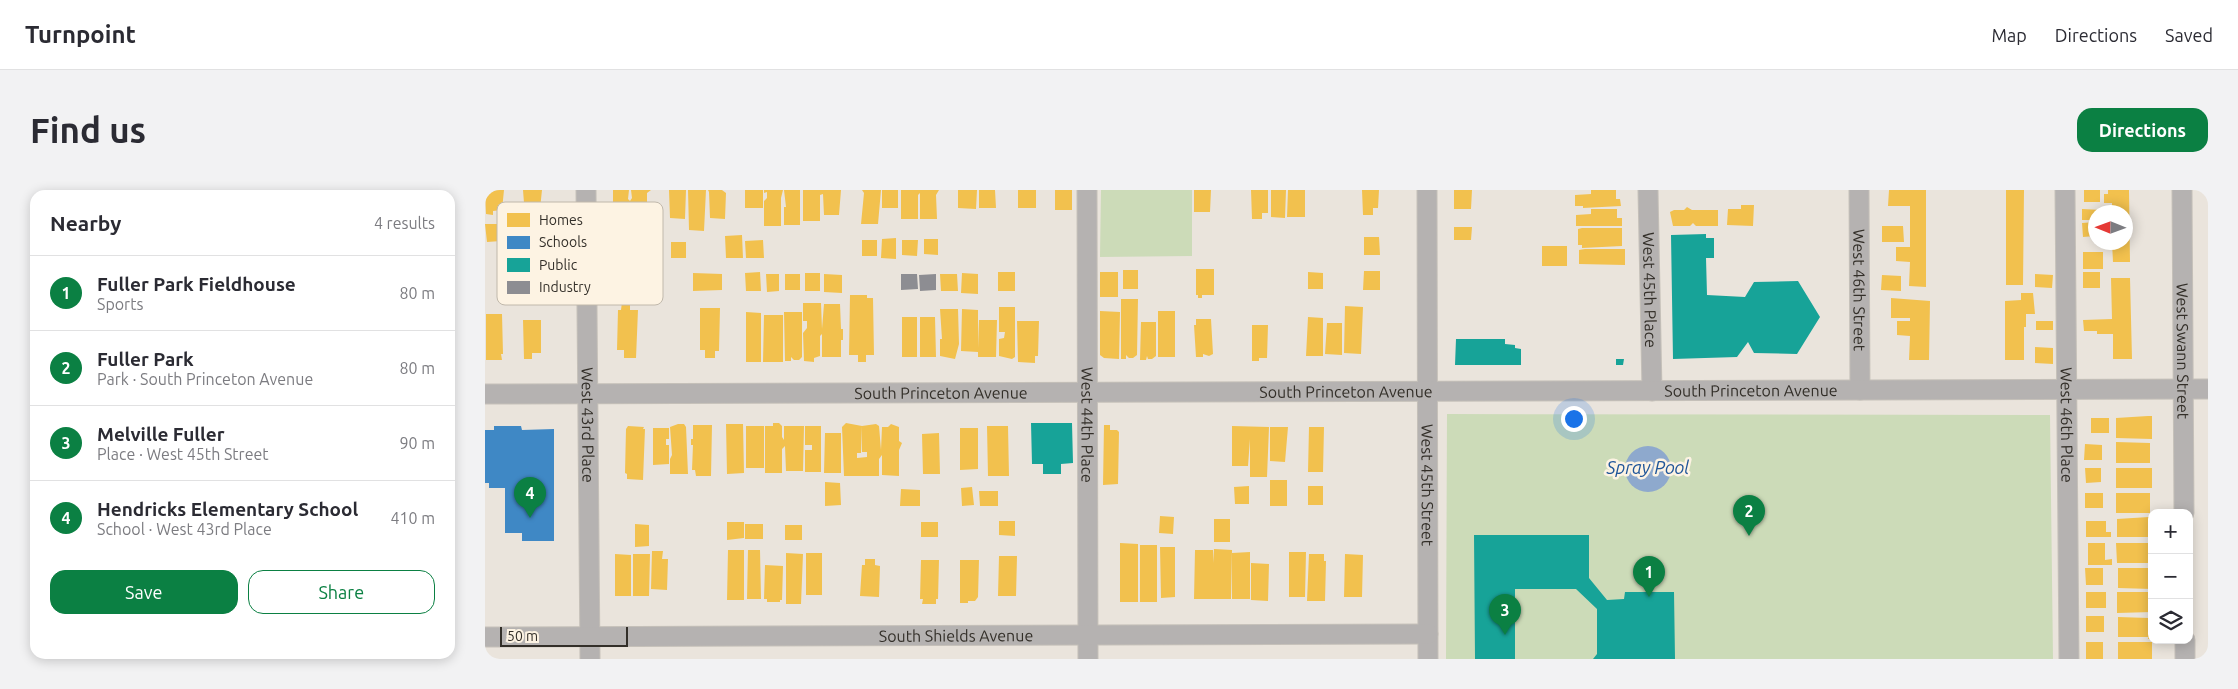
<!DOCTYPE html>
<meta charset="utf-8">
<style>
:root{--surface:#fff;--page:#f2f2f3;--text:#2b2b33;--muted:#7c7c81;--line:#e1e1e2;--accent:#0b8043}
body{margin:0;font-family:Ubuntu,sans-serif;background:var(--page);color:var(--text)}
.controls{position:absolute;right:15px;bottom:15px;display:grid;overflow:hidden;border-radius:10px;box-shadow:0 2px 12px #0003}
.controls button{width:45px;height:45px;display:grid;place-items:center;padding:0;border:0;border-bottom:1px solid var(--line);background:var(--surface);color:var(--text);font:25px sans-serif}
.compass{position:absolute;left:1603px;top:15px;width:45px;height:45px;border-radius:50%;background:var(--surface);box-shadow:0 2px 12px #0003;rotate:271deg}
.scale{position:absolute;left:15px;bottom:12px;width:128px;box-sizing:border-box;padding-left:5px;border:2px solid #332f29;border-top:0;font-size:14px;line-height:18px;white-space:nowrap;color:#332f29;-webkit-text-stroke:4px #fdf3e3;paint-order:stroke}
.you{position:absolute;left:1088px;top:228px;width:18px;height:18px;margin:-12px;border:4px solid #fff;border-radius:50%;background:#1a73e8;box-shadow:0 0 0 8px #1a73e833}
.badge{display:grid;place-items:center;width:32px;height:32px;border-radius:50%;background:var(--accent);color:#fff;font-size:16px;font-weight:700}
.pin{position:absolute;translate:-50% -41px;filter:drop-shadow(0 1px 2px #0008)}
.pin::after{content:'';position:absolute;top:26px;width:18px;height:15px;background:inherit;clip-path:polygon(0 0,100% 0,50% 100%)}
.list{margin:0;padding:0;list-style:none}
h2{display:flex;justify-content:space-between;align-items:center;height:65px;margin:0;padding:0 20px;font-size:21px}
h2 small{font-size:16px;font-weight:400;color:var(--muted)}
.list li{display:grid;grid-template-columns:32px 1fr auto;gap:15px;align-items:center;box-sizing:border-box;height:75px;padding:0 20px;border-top:1px solid var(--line)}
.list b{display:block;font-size:19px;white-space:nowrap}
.list p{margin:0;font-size:16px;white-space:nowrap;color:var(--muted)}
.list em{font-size:16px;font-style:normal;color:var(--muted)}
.actions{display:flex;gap:10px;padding:15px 20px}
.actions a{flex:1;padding:11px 0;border:1px solid var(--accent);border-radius:15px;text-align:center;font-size:18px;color:var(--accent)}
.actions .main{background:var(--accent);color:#fff}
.icon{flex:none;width:28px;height:28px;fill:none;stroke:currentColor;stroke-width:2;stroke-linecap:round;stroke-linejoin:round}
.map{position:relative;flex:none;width:1723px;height:469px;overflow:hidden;border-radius:15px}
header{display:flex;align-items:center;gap:30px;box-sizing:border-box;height:70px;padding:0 25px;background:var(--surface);border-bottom:1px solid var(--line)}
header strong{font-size:24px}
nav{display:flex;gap:28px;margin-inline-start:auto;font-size:18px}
.intro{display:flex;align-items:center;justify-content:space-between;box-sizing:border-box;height:120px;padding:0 30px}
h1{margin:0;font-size:35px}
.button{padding:12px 22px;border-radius:15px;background:var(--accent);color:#fff;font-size:18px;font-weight:700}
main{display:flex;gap:30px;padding:0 30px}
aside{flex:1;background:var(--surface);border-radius:15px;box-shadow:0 2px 12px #0003}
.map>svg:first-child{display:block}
</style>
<header>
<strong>Turnpoint</strong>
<nav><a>Map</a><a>Directions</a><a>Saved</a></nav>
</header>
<div class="intro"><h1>Find us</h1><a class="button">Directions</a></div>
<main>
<aside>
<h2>Nearby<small>4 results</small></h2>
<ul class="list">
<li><span class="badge">1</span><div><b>Fuller Park Fieldhouse</b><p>Sports</p></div><em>80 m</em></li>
<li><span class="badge">2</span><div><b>Fuller Park</b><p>Park · South Princeton Avenue</p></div><em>80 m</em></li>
<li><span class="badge">3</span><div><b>Melville Fuller</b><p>Place · West 45th Street</p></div><em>90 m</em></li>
<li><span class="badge">4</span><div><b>Hendricks Elementary School</b><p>School · West 43rd Place</p></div><em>410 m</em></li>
</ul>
<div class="actions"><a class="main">Save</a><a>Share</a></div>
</aside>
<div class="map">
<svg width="1723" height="469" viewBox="0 0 1723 469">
<rect width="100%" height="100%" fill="#eae4dc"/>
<path fill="#ccdbb8" d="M616,0H707V66L615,67Z
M962,224L1565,225L1568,469H961Z"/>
<path fill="#8ea9cd" d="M1140 279a23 23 0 1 1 46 0a23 23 0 1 1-46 0Z"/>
<path fill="#f2c14e" d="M0,0H19L17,20L8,21V25L1,24Z
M38,0H57L55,19L48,20V26H40Z
M128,0H144L143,9L145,11L147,8L146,0H166L162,3V29H128Z
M184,0H201L200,29L185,28Z
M203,0H221L219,41L204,40Z
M223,0H237L241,3L240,29L225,28L224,2Z
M260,0H278V18H260Z
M279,0H298L296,8V36H279V11L282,8V2L279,3Z
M299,0H315V35H299V17H301Z
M318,0H356L354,25H339L338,4L335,5V31H318Z
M377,0H396L393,34H376L379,3Z
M397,0H413V18H397Z
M416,0H454L451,5L452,29H435V3L433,5V29H416Z
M473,0H492L491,19L473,18Z
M494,0H510L511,18H494Z
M533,0H551V18H533Z
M570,0H587V20H570Z
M709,0H726L725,22H709Z
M766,0H783V23H777V29H767Z
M786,0H801L800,28L786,27Z
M803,0H820V27H802Z
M877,0H894L893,18H888V25H878Z
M969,0H987L986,19H969Z
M1106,0H1131V9H1135L1136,16L1098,18V16H1090V5L1106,4Z
M1404,0H1441V97L1424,96L1425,72L1411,71V57H1425V16H1403Z
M1521,0H1539L1538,95H1521Z
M1599,0H1615V12H1599Z
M1623,0H1644L1645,72H1628L1627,52H1640V22H1627V13H1619V4H1623Z
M1256,15H1269L1268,36L1242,35L1243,19H1256Z
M1202,17L1207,20H1233V36H1211L1208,33L1205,36H1188L1185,22L1189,20H1199Z
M1106,19H1132V28H1137V36H1091V25L1106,24Z
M1597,19L1617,20V22H1610V30H1597Z
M1610,32V46L1598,47L1597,33Z
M0,34H14L16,51L2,52Z
M1397,36H1418L1419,52H1397Z
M969,37H987L986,50H969Z
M1097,38H1137V56L1097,58V55H1093V39Z
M257,45L258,68H241L240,46Z
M879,47H894L895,65H879Z
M411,48V69L396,68L397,49Z
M439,49H453V65L439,64Z
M278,50L279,68H261L260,51Z
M377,50H392V66H377Z
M417,50H433L432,66L417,65Z
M186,52H201V68H186Z
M1057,56H1082V76H1057Z
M1100,59H1140V75L1094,74V60Z
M1598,62H1618V79H1598Z
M711,79H729V105H717V108H713V105H711Z
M638,80H653V99H638Z
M879,81H895V100H878Z
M275,82L276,101H261L260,83Z
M513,82H530V101H513Z
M615,82H633V107H615Z
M823,82L838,83V99H823Z
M1598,82H1615V98H1598Z
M208,83L237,84V100L208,101Z
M320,83H335V101H320Z
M477,83L493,84V104L476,103Z
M281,84H294V101L282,102Z
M300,84H315V100H300Z
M339,84L357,85V103L339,102Z
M455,84H472L473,101H456Z
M1550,84L1568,85L1567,98L1550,97Z
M1397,85L1416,86V101L1396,100Z
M1626,88H1645L1647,169H1628V144H1612V141H1599L1598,130L1627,129Z
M1536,103H1548L1550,124H1541V137H1539V170H1520V111L1536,110Z
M365,105H382V108H388L389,165H381V172H373V165H364Z
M1406,108L1445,111L1444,170H1424L1425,146L1412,145V131H1425V128H1406Z
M636,109H653L652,165L648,168H644L641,165V169H636Z
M137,112H145V120H153L151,168H139V160H132L133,120H136Z
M318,113H336L337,139L339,114H355L356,139H358V150H356V167H337V144L335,146V166L329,168V172L319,171L318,143L322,138V131H318Z
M860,116L878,117L876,164L859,163Z
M514,117H530V167L527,169L514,166V149L519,148L520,142H514Z
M215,118H235L234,161H230V168H220V160H215Z
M455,119H473L474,154L470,169L455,166V149H457Z
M477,119L493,120V158L494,130H512L511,167H493V162L476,161Z
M615,121L635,122L634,169L619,168L615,165Z
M673,121H690V167H673Z
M261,122L276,123V172H261Z
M299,122H317V167L314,170H309L306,167V171H300Z
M1,124H17L18,164H16L17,170H1Z
M279,125H298V172H278Z
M417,127H432V167H417Z
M435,127H450L451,167H435Z
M823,127L838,128V166H821Z
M711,129H726L728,164L724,166L718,164V167H711L709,135H711Z
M38,130H56V163H47V169H39Z
M532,131H554L553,166H550V173L533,172Z
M1551,131H1568V140H1551Z
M656,132H671V166L667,169H663L662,166L661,170H655Z
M842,133H857V165L840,164Z
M767,135H783L782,168H774V171H767Z
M1550,157L1568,158V174L1550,173Z
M1663,226H1667V249L1631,248V228Z
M1606,228H1624V243H1606Z
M288,233H294L297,236V247L299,250V236H319L318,281H301L300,256L297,259V283H280V236H288Z
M361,233L377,236L376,263H372V268L382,267V262H377V236L391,234L394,236L396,260L397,237H403L406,234L414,237V251L417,253L414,260V286L397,285V265L394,269V286H377V274V286H359L357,237Z
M193,234H199L201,237L203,284H185V269L187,265L185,237Z
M241,234H258L259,283L242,284Z
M208,235H227L226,286H211L210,280H207L208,255H206V249H208Z
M619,235H625V240H632L634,242L633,294L618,295Z
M143,236L159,237L158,239H160L158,290L142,289V284L140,283L141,239Z
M261,236H279V278H261Z
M320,236H336V282H320V260H327V255H320Z
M502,236H523L524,286H503Z
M747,236L784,237L782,287H765V249L763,276H747Z
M785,237H803L800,272L785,271Z
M824,237H839L838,282H823Z
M168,238H184V249H181V255H184V274L168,275Z
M475,238H493V279L475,280Z
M340,243H356V283H339Z
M454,243L455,284H438L437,244Z
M1631,252L1665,253V273H1631Z
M1600,254L1617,255V270H1599Z
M1600,278H1616V292L1601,293Z
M1631,278H1667V298H1631Z
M785,290H802V316H785Z
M340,292L355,293L356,315L340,316Z
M764,296V314H750L749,297Z
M823,296H838V315H823Z
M487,297L489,315L477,316L476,298Z
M416,299L435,300V316H415Z
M494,301H513V316H495Z
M1600,303H1618V318H1600Z
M1631,303H1665V323H1631Z
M675,326L689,327L688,344L674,343Z
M1664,327H1667V349H1663V347H1632V329Z
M729,329H745V352H729Z
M514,331H530V346L514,345Z
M1601,331H1621V342H1626V347H1601Z
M242,332H259V348L242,350Z
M436,332H453V347H436Z
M150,334L164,335V356L150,357Z
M260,334H278V349H260Z
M300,335H317V350H300Z
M635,353L653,354V412H635Z
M1603,353H1620V370L1627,369V375H1603Z
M1631,353H1666V373H1632Z
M655,355H672V412H655Z
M675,357H690V407L676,408Z
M729,359L747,360L746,409H709L710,360H728V373Z
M243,360H259V410H242Z
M263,360H275L276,409H262Z
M167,361H178L177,369H183L182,400L166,399Z
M765,362V409H747V363Z
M804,362H821L820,407H804Z
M301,363L318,364L316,414H301Z
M321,363H337V405H321Z
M130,364L146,365V406H130Z
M148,364H165L164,406H148Z
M824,364H839V371H841L840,411H822Z
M860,364L878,365L877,407H859Z
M514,366H532L531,406H513Z
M380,369H390V375L395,376L394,407L375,406L377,375H380Z
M436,370H454L453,409H451V414H437L438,409H435Z
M475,370H494L493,407L490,411H483V413H475Z
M766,373L784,374L783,411L766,410Z
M280,375L298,376L297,410H295V412H282V409H279Z
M1600,378H1618V395H1601Z
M1633,378H1667V399L1633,398Z
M1601,402H1621V418H1601Z
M1632,402H1667V422L1632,423Z
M1601,426H1619V442H1601Z
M1665,426H1667V449H1663V447H1633V427L1664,428Z
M1601,452H1618V469H1601Z
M1633,452H1667V469H1633Z"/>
<path fill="#3f88c5" d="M9,236H36L37,240L69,239V351H37V343H20V298H4V293H0V240H9Z"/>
<path fill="#17a398" d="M1221,44V48H1229V68H1221L1222,105L1260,107L1269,92L1313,91L1335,127L1312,164L1269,163L1263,152L1252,167L1188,169L1186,45Z
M971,149H1020V154L1030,155V158L1036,159V175H970Z
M1131,169H1139L1138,175H1131Z
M546,233H587L588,273L576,274V284H558V274H547Z
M989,345H1104V388L1122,410L1139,409L1140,402H1189L1190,469H1108L1112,464V419L1091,399H1030V469H990Z"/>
<path fill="#8d8d92" d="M416,84H432L433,99L416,100Z
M451,84V100L435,101L434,85Z"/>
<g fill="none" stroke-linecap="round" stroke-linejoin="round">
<g stroke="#c5c0b9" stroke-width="21">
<g id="street">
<path id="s1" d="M101,0L105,469"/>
<path id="s2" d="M602,0L603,469"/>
<path id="s3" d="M942,0L943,469"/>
<path id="s4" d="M1163,0L1167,201"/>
<path id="s5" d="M1374,0L1375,200"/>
<path id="s6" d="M1580,0L1584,469"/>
<path id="s7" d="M1697,0L1699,323"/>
<path id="s8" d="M0,204L1723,199"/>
<path id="s9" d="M0,447L943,444"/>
<path d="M1700,450V469"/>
</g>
</g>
<use href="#street" stroke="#b5b2b1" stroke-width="19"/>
</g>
<g text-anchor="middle" stroke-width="5" stroke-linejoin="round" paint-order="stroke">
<g font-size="16" fill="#332f29" stroke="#fdf3e3">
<text dy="6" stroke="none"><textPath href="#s5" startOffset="100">West 46th Street</textPath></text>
<text dy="6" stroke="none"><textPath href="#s4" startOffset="100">West 45th Place</textPath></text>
<text dy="6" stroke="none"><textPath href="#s7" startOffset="161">West Swann Street</textPath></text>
<text dy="6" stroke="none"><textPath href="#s8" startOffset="1266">South Princeton Avenue</textPath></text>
<text dy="6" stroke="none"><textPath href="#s8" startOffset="861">South Princeton Avenue</textPath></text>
<text dy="6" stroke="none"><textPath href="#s8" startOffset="456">South Princeton Avenue</textPath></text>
<text dy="6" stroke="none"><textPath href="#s6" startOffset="235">West 46th Place</textPath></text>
<text dy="6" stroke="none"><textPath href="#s1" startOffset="235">West 43rd Place</textPath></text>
<text dy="6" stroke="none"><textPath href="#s2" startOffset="235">West 44th Place</textPath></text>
<text dy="6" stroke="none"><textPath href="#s3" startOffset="295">West 45th Street</textPath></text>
<text dy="6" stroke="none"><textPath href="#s9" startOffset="471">South Shields Avenue</textPath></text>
</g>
<g font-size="18" font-style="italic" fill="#1f5599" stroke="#fdf3e3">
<text x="1163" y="284">Spray Pool</text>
</g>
</g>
<rect x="12" y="12" width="166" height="103" rx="8" fill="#fdf3e3" stroke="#c0b8ab" stroke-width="1"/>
<rect x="22" y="23" width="23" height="14" fill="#f2c14e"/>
<rect x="22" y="46" width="23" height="13" fill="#3f88c5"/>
<rect x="22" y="68" width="23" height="14" fill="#17a398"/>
<rect x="22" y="91" width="23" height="13" fill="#8d8d92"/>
<g font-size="14" fill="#332f29">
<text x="54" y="35">Homes</text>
<text x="54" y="57">Schools</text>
<text x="54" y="80">Public</text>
<text x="54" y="102">Industry</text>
</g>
</svg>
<div class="controls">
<button>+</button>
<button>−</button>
<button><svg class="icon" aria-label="layers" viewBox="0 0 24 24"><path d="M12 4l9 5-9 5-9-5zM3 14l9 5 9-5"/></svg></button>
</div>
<svg class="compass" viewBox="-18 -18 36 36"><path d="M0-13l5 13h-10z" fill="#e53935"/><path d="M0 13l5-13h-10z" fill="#7c7c81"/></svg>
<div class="scale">50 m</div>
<div class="you"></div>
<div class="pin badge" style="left:1164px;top:407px">1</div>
<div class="pin badge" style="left:1264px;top:346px">2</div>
<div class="pin badge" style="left:1020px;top:445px">3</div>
<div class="pin badge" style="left:45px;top:328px">4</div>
</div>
</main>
